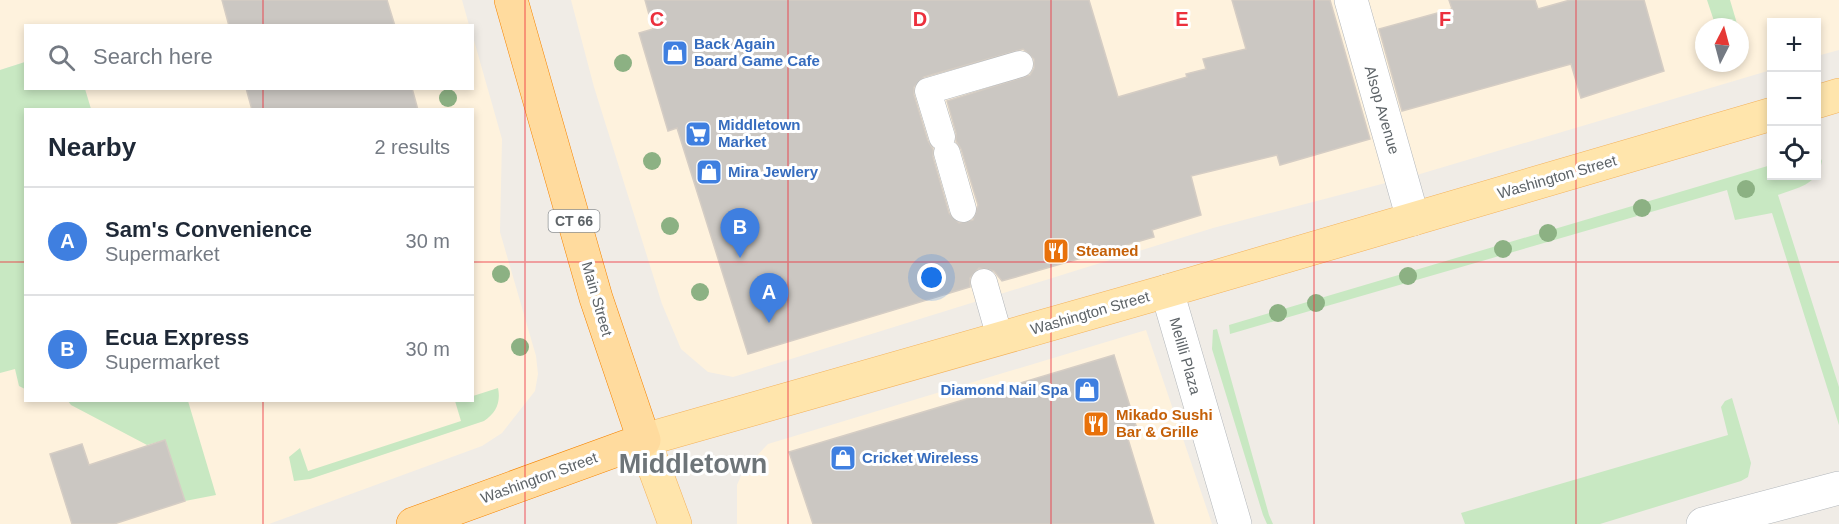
<!DOCTYPE html>
<meta charset="utf-8">
<style>
:root{--surface:#fff;--page:#f2f2f3;--text:#1f2937;--muted:#747a83;--line:#e0e1e3;--accent:#0f766e}
body{margin:0;font-family:Arial,sans-serif;background:var(--page);color:var(--text)}
.controls{position:absolute;right:18px;top:18px;display:grid;overflow:hidden;border-radius:0px;box-shadow:0 3px 9px #0003}
.controls button{width:54px;height:54px;display:grid;place-items:center;padding:0;border:0;border-bottom:2px solid var(--line);background:var(--surface);color:var(--text);font:30px sans-serif}
.compass{position:absolute;left:1695px;top:18px;width:54px;height:54px;border-radius:50%;background:var(--surface);box-shadow:0 3px 9px #0003;rotate:6deg}
.you{position:absolute;left:932px;top:278px;width:21px;height:21px;margin:-15px;border:4px solid #fff;border-radius:50%;background:#1a73e8;box-shadow:0 0 0 9px #1a73e833}
.badge{display:grid;place-items:center;width:39px;height:39px;border-radius:50%;background:var(--accent);color:#fff;font-size:20px;font-weight:700}
.pin{position:absolute;translate:-50% -50px;filter:drop-shadow(0 2px 3px #0008)}
.pin::after{content:'';position:absolute;top:32px;width:21px;height:18px;background:inherit;clip-path:polygon(0 0,100% 0,50% 100%)}
.list{margin:0;padding:0;list-style:none}
h2{display:flex;justify-content:space-between;align-items:center;height:78px;margin:0;padding:0 24px;font-size:26px}
h2 small{font-size:20px;font-weight:400;color:var(--muted)}
.list li{display:grid;grid-template-columns:39px 1fr auto;gap:18px;align-items:center;box-sizing:border-box;height:108px;padding:0 24px;border-top:2px solid var(--line)}
.list b{display:block;font-size:22px;white-space:nowrap}
.list p{margin:0;font-size:20px;white-space:nowrap;color:var(--muted)}
.list em{font-size:20px;font-style:normal;color:var(--muted)}
.icon{flex:none;width:33px;height:33px;fill:none;stroke:currentColor;stroke-width:2;stroke-linecap:round;stroke-linejoin:round}
.map{position:relative;flex:none;width:1839px;height:524px;overflow:hidden}
.search{position:absolute;background:var(--surface);box-shadow:0 3px 9px #0003;left:24px;top:24px;width:450px;height:66px;display:flex;align-items:center;gap:15px;box-sizing:border-box;padding:0 21px;border-radius:0px;color:var(--muted);font-size:22px}
.panel{position:absolute;background:var(--surface);box-shadow:0 3px 9px #0003;left:24px;top:108px;width:450px;height:294px;border-radius:0px}
.map>svg:first-child{display:block}
</style>
<div class="map">
<svg width="1839" height="524" viewBox="0 0 1839 524">
<rect width="100%" height="100%" fill="#f0ece6"/>
<path fill="#fef2dd" fill-rule="evenodd" d="M0,0H462L469,25L26,26L25,62L0,70Z
M571,0H1839V50L1817,56L1816,22H1772L1771,70L1420,174L1213,228L733,377L708,372L681,349L662,304L594,87ZM1704,27H1740V63H1704Z
M473,37L502,139L500,232L536,356L538,374L535,391L502,433L482,446L269,524H0V197L25,189L26,400H472V110L91,109L85,89L472,88Z
M1146,330L1212,524H737V485L744,469L768,444Z"/>
<path fill="#c8e8c2" d="M1707,0H1730L1738,27H1716Z
M25,62L26,88L85,89L91,109L26,110L25,389L19,386L15,369L0,373V70Z
M1817,151L1822,161C1818,185 1797,188 1778,195L1839,387V425L1772,213L1735,220L1727,190L1230,334L1229,325L1771,165L1772,176H1816Z
M1217,329L1269,515L1273,524H1267L1263,515L1212,349L1213,330Z
M498,388C501,402 496,413 484,421L310,479L294,481L289,457L300,448L308,471L461,421L455,401L472,400L473,396Z
M1732,398L1751,463L1748,477L1741,481L1600,524H1465L1461,513L1728,435L1721,407L1725,401Z
M68,401H188L216,495L185,501L165,440L147,445L71,405Z"/>
<path fill="#cbc7c2" stroke="#d5cdc4" stroke-width="1.5" fill-rule="evenodd" d="M222,0H387L395,26H229Z
M645,0H1089L1118,97L1187,77L1186,74L1206,69L1203,59L1246,49L1232,0H1330L1370,139L1280,165L1277,155L1191,176L1201,215L1152,230L1154,237L1002,281L994,271L979,268L970,278V287L748,354L677,128L668,131L639,33L653,29ZM1023,49L1034,59V68L1030,75L947,101L956,133V141L961,149L978,205L973,220L959,223L949,213L933,157V149L928,141L914,95V87L924,77Z
M1449,0H1535L1538,9L1570,0H1644L1664,71L1581,98L1571,64L1402,111L1379,29L1452,9Z
M246,88H412L418,110H252Z
M1114,355L1139,435L1128,439L1154,524H813L789,452Z
M165,440L185,501L114,524H72L50,454L82,444L89,465Z"/>
<g fill="none" stroke-linecap="round" stroke-linejoin="round">
<g stroke="#b3b7bb" stroke-width="27">
<path id="service" d="M942,137L928,91L1020,64
M947,153L963,209
M984,282L1000,338"/>
</g>
<g stroke="#b3b7bb" stroke-width="34">
<path id="minor" d="M1351,0L1413,219
M1167,291L1235,524
M1703,524L1839,488"/>
</g>
<g stroke="#f4b25b" stroke-width="34">
<path id="primary" d="M1816,102L1839,95
M675,524L644,440L1167,291L1772,114"/>
</g>
<g stroke="#f68400" stroke-width="34">
<path id="trunk" d="M413,524L644,440L596,298L511,0"/>
</g>
<use href="#service" stroke="#fff" stroke-width="26"/>
<use href="#minor" stroke="#fff" stroke-width="33"/>
<use href="#primary" stroke="#ffe5ac" stroke-width="33"/>
<use href="#trunk" stroke="#ffdb9e" stroke-width="33"/>
</g>
<g fill="#8cb183">
<circle cx="623" cy="63" r="9"/>
<circle cx="448" cy="98" r="9"/>
<circle cx="652" cy="161" r="9"/>
<circle cx="1746" cy="189" r="9"/>
<circle cx="1642" cy="208" r="9"/>
<circle cx="670" cy="226" r="9"/>
<circle cx="1548" cy="233" r="9"/>
<circle cx="1503" cy="249" r="9"/>
<circle cx="501" cy="274" r="9"/>
<circle cx="1408" cy="276" r="9"/>
<circle cx="700" cy="292" r="9"/>
<circle cx="1316" cy="303" r="9"/>
<circle cx="1278" cy="313" r="9"/>
<circle cx="520" cy="347" r="9"/>
</g>
<path fill="none" stroke="#ec303d" stroke-width="1.5" stroke-opacity="0.55" d="M263,0V26M525,0V524M788,0V524M1051,0V524M1314,0V524M1576,0V524M263,88V110M0,262H26M472,262H1839M263,400V524"/>
<defs>
<g id="shop-square" transform="scale(1.35)"><rect x="-9" y="-9" width="18" height="18" rx="4" fill="#3f7fe0" stroke="#fff"/><path d="M-5-2.5h2.3a2.7 3.5 0 0 1 5.4 0H5L5.5 6h-11ZM-1.5-2.5h3a1.5 2.3 0 0 0-3 0Z" fill="#fff"/></g>
<g id="supermarket-square" transform="scale(1.35)"><rect x="-9" y="-9" width="18" height="18" rx="4" fill="#3f7fe0" stroke="#fff"/><path d="M-6-5.5h2.5l.6 2H6L4.5 2H-2.5L-4.4-4H-6ZM-1.5 3.2a1.3 1.3 0 1 0 .1 0ZM3 3.2a1.3 1.3 0 1 0 .1 0Z" fill="#fff"/></g>
<g id="restaurant-square" transform="scale(1.35)"><rect x="-9" y="-9" width="18" height="18" rx="4" fill="#e8710a" stroke="#fff"/><path d="M-5-6h1v4h1v-4h1v4h1v-4h1v5L-1.5 .5V6h-2V.5L-5-1ZM5-6V6H3V1.5H1.5Q1.5-4 5-6Z" fill="#fff"/></g>
</defs>
<g fill-rule="evenodd">
<use href="#shop-square" x="675" y="53"/>
<use href="#supermarket-square" x="698" y="134"/>
<use href="#shop-square" x="709" y="172"/>
<use href="#restaurant-square" x="1056" y="251"/>
<use href="#shop-square" x="1087" y="390"/>
<use href="#restaurant-square" x="1096" y="424"/>
<use href="#shop-square" x="843" y="458"/>
</g>
<g text-anchor="middle" stroke-width="6" stroke-linejoin="round" paint-order="stroke">
<rect fill="#fff" stroke="#8e9295" stroke-width="1.5" x="548.5" y="210" width="51" height="22" rx="4.5"/>
<g font-size="14" font-weight="bold" fill="#5d6367">
<text x="574" y="226">CT 66</text>
</g>
<g font-size="15" font-weight="bold" fill="#366cbe" stroke="#fff" text-anchor="start">
<text x="694" y="49">Back Again<tspan x="694" dy="17">Board Game Cafe</tspan></text>
<text x="718" y="130">Middletown<tspan x="718" dy="17">Market</tspan></text>
<text x="728" y="177">Mira Jewlery</text>
<text x="1068" y="395" text-anchor="end">Diamond Nail Spa</text>
<text x="862" y="463">Cricket Wireless</text>
</g>
<g font-size="15" fill="#5d6367" stroke="#fff">
<text transform="translate(1382 110) rotate(74)" y="5">Alsop Avenue</text>
<text transform="translate(1557 177) rotate(-16)" y="5">Washington Street</text>
<text transform="translate(597 299) rotate(74)" y="5">Main Street</text>
<text transform="translate(1090 313) rotate(-16)" y="5">Washington Street</text>
<text transform="translate(1185 356) rotate(74)" y="5">Melilli Plaza</text>
<text transform="translate(539 478) rotate(-20)" y="5">Washington Street</text>
</g>
<g font-size="15" font-weight="bold" fill="#c56008" stroke="#fff" text-anchor="start">
<text x="1076" y="256">Steamed</text>
<text x="1116" y="420">Mikado Sushi<tspan x="1116" dy="17">Bar &amp; Grille</tspan></text>
</g>
<g font-size="27" font-weight="bold" fill="#6e7579" stroke="#fff">
<text x="693" y="473">Middletown</text>
</g>
</g>
<g font-size="20" text-anchor="middle" font-weight="bold" fill="#ec303d" stroke="#fff" stroke-width="6" stroke-linejoin="round" paint-order="stroke">
<text x="657" y="26">C</text>
<text x="920" y="26">D</text>
<text x="1182" y="26">E</text>
<text x="1445" y="26">F</text>
</g>
</svg>
<div class="controls">
<button>+</button>
<button>−</button>
<button><svg class="icon" aria-label="locate" viewBox="0 0 24 24"><circle cx="12" cy="12" r="6"/><path d="M12 2v4M12 18v4M2 12h4M18 12h4"/></svg></button>
</div>
<svg class="compass" viewBox="-18 -18 36 36"><path d="M0-13l5 13h-10z" fill="#e53935"/><path d="M0 13l5-13h-10z" fill="#747a83"/></svg>
<div class="you"></div>
<div class="pin badge" style="left:769px;top:323px;background:#3f7fe0">A</div>
<div class="pin badge" style="left:740px;top:258px;background:#3f7fe0">B</div>
<div class="search"><svg class="icon" aria-label="search" viewBox="0 0 24 24"><circle cx="10" cy="10" r="6"/><path d="M15 15l6 6"/></svg>Search here</div>
<section class="panel">
<h2>Nearby<small>2 results</small></h2>
<ul class="list">
<li><span class="badge" style="background:#3f7fe0">A</span><div><b>Sam's Convenience</b><p>Supermarket</p></div><em>30 m</em></li>
<li><span class="badge" style="background:#3f7fe0">B</span><div><b>Ecua Express</b><p>Supermarket</p></div><em>30 m</em></li>
</ul>
</section>
</div>
